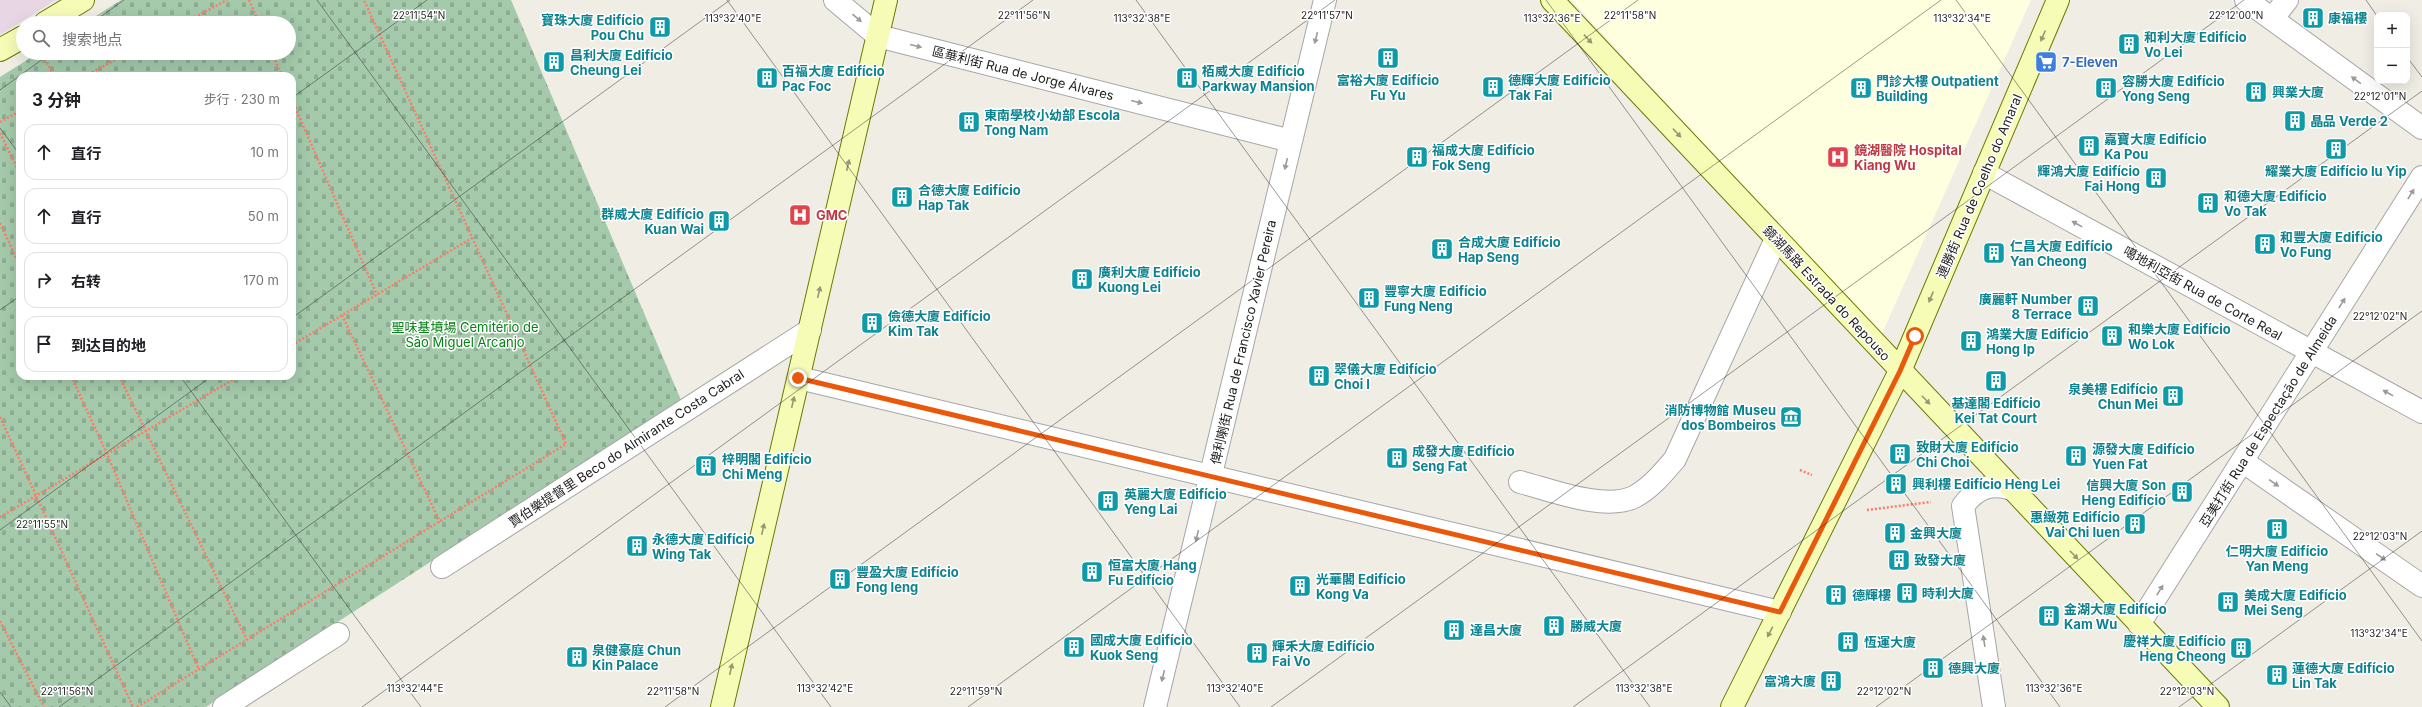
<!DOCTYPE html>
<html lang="zh">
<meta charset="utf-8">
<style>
:root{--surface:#fff;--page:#f6f6f6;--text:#202124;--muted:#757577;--line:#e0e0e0}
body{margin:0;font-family:Inter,"Noto Sans SC",sans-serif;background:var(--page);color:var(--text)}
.controls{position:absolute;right:12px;top:12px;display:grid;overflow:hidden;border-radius:8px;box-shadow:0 4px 16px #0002}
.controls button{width:36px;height:36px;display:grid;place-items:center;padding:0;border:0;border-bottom:1px solid var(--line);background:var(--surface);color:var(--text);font:20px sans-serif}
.stop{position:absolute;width:12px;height:12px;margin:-9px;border:3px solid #ea580c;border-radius:50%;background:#fff}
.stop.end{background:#ea580c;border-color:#fff;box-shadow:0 1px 4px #0008}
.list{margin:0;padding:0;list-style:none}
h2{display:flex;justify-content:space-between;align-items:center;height:52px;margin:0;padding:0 16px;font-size:17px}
h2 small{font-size:13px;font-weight:400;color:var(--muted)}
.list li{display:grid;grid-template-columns:26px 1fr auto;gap:12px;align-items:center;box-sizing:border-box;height:56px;margin:0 8px 8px;padding:0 8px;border:1px solid var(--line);border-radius:12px}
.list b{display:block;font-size:15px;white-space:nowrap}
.list em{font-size:13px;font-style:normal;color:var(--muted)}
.icon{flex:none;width:22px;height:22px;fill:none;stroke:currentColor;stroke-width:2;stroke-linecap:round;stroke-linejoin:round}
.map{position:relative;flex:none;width:2422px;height:707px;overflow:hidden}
.search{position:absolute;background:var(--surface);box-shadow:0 4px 16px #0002;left:16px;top:16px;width:280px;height:44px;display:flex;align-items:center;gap:10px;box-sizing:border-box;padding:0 14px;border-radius:22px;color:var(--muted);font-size:15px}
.panel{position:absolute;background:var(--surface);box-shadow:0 4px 16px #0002;left:16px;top:72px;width:280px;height:308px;border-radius:12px}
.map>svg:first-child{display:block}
</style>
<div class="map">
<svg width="2422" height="707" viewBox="0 0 2422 707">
<defs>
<pattern id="cemetery-stones" width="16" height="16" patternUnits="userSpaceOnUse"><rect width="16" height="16" fill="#a4caab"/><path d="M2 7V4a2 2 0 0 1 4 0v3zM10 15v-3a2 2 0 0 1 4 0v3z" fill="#8dad93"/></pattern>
</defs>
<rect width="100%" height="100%" fill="#f0ede4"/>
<path fill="#e9d6e5" d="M0,0H56L0,35Z"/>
<path fill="#feffde" d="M1571,0H2031L1881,336Z"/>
<path fill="url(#cemetery-stones)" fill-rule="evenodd" d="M121,0H511L681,400L206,707H0V77L38,53H289V23H85ZM20,76H292V376H20Z"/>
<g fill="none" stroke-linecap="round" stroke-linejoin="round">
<g stroke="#a6a6a6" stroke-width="24">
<path id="lane" d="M1520,482C1551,490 1604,511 1634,497C1651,488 1663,473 1675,459L1776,239"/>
</g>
<g stroke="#a6a6a6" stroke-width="24">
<path id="street" d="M835,0L878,36L1291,141
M2246,0L2422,128
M2272,19L2287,0
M1984,173L2422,412
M799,378L1780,612
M2242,461L2422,586
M442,567L810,330
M2139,624L2422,177
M224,707L338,634
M1155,707L1325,0
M1994,707L1963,506C1976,488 1991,482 2012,489"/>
</g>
<g stroke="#697b00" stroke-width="24">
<path id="secondary" d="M1552,0L2218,707
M45,23L83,0
M0,50L23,37
M722,707L886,0
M1732,707L1900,371L2058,0"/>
</g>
<path stroke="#ff7c66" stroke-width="2.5" stroke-dasharray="2 2" stroke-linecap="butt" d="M249,0L259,23
M184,23L227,0
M272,53L282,76
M45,59L54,76
M85,76L128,53
M292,100L377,295
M0,122L20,111
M0,133L20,174
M0,223L20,266
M342,315L440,522
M292,345L472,238
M71,376L107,454L199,670
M119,376L247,640
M0,417L133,707
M1800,470L1812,475
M1867,510L1931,502
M0,517L239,376
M0,621L44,707
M137,707L566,444L364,0"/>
<use href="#lane" stroke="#fff" stroke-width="22"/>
<use href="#street" stroke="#fff" stroke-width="22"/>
<use href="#secondary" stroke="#f6fcb6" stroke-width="22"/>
</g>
<defs><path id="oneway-solid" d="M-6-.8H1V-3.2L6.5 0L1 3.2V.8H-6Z"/></defs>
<g fill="#9a9a9a">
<use href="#oneway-solid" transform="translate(857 18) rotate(40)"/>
<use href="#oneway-solid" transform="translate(1316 38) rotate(104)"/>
<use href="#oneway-solid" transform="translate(916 46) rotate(14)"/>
<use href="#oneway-solid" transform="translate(2356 80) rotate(-144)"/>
<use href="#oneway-solid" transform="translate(1137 102) rotate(14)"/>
<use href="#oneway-solid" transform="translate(1286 164) rotate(103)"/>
<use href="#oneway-solid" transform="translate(2411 194) rotate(-58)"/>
<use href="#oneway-solid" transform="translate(2077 224) rotate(-151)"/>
<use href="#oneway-solid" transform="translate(2342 303) rotate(-58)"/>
<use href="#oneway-solid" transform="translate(2388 393) rotate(-151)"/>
<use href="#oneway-solid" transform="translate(2274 483) rotate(35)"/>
<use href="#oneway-solid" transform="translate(1197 536) rotate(104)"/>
<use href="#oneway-solid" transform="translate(2381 557) rotate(35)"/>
<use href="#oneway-solid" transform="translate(2160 590) rotate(-58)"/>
<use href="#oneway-solid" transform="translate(1984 641) rotate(-99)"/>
<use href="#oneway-solid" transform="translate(1163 676) rotate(104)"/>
</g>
<g fill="#959972">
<use href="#oneway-solid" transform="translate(2043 36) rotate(113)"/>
<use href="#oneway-solid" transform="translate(1588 39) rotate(47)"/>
<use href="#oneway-solid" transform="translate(1677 133) rotate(47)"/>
<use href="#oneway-solid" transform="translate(848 165) rotate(-77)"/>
<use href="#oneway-solid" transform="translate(819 292) rotate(-77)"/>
<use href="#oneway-solid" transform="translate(1931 297) rotate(113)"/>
<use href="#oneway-solid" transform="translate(1926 400) rotate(46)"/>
<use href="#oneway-solid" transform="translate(793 402) rotate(-77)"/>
<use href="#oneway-solid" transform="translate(763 529) rotate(-77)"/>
<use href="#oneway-solid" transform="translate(2074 555) rotate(46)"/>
<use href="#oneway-solid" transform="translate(1770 632) rotate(117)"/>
<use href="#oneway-solid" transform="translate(731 669) rotate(-77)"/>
</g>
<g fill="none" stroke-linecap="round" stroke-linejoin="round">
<path stroke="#ea580c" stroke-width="5" d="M798,378L1780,612L1900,371L1915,336"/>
</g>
<path fill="none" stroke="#1f1f1f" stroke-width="1" stroke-opacity="0.45" d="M317,0L831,707M727,0L1240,707M1136,0L1650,707M1546,0L2060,707M1956,0L2422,641M2366,0L2377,16M92,23L124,0M2407,57L2422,77M0,90L51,53M292,98L427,0M0,128L20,155M0,310L20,296M292,318L730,0M180,376L421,707M0,530L212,376M0,692L11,707M59,707L1033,0M362,707L1335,0M665,707L1638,0M968,707L1941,0M1271,707L2244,0M1573,707L2422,91M1876,707L2422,311M2179,707L2422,531"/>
<defs>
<g id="building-square" transform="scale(1.15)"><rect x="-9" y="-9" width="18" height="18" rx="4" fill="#0f9aa8" stroke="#fff"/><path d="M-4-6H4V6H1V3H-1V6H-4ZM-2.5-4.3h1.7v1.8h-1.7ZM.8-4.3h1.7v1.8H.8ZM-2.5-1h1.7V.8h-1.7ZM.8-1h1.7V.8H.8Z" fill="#fff"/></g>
<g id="supermarket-square" transform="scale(1.15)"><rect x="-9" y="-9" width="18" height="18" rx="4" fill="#3f7fe0" stroke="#fff"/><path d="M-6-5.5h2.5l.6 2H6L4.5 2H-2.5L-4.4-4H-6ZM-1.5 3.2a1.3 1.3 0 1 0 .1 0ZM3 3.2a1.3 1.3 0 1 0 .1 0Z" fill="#fff"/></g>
<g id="hospital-square" transform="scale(1.15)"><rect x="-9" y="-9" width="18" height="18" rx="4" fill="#e0444e" stroke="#fff"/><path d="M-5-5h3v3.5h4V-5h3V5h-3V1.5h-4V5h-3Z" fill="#fff"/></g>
<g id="museum-square" transform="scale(1.15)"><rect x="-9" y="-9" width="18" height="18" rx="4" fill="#0f9aa8" stroke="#fff"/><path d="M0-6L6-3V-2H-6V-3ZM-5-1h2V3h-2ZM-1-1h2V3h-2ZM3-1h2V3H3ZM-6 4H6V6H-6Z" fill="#fff"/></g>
</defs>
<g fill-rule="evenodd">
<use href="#building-square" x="2313" y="18"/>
<use href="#building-square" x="660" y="27"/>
<use href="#building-square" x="2129" y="44"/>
<use href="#building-square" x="1388" y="58"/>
<use href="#building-square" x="554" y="62"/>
<use href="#supermarket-square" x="2046" y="62"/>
<use href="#building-square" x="767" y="78"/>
<use href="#building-square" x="1187" y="78"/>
<use href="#building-square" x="1493" y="87"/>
<use href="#building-square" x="1861" y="88"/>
<use href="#building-square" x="2106" y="88"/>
<use href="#building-square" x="2256" y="92"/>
<use href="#building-square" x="2295" y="121"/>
<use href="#building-square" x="969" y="122"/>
<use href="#building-square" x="2089" y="146"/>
<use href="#building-square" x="2336" y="149"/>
<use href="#building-square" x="1417" y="157"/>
<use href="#hospital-square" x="1838" y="157"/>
<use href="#building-square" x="2156" y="178"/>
<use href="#building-square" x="902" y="197"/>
<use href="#building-square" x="2208" y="203"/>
<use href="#hospital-square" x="800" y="215"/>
<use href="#building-square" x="719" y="221"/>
<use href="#building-square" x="2265" y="244"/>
<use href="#building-square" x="1442" y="249"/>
<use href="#building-square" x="1994" y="253"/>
<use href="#building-square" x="1082" y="279"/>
<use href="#building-square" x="1369" y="298"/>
<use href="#building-square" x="2088" y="306"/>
<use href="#building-square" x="872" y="323"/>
<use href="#building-square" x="2112" y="336"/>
<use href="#building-square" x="1971" y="341"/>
<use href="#building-square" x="1319" y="376"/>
<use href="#building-square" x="1996" y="381"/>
<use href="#building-square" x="2173" y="396"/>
<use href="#museum-square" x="1791" y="417"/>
<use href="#building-square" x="1900" y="454"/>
<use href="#building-square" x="2076" y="456"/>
<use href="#building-square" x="1397" y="458"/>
<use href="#building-square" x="706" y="466"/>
<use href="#building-square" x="1896" y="484"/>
<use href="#building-square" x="2182" y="492"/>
<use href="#building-square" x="1108" y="501"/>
<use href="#building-square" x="2135" y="524"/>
<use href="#building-square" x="2277" y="529"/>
<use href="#building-square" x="1895" y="533"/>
<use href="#building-square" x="637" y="546"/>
<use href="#building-square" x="1899" y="560"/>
<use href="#building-square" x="1092" y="572"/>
<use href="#building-square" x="840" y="579"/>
<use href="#building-square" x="1300" y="586"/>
<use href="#building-square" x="1907" y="593"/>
<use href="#building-square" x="1836" y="595"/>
<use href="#building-square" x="2228" y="602"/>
<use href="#building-square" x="2049" y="616"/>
<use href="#building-square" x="1554" y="626"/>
<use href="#building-square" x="1454" y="630"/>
<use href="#building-square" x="1848" y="642"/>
<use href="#building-square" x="1074" y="647"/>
<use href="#building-square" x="2241" y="648"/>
<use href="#building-square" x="1257" y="653"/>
<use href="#building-square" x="577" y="657"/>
<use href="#building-square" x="1933" y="668"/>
<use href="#building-square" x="2277" y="675"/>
<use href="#building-square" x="1831" y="681"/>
</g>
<g text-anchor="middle" stroke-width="3" stroke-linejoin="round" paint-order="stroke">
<g font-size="13" font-weight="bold" fill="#0d838f" stroke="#fff" text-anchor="start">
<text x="2328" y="23">康福樓</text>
<text x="644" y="25" text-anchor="end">寶珠大廈 Edifício<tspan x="644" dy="15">Pou Chu</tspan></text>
<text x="2144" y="42">和利大廈 Edifício<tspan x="2144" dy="15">Vo Lei</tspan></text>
<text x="570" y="60">昌利大廈 Edifício<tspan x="570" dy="15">Cheung Lei</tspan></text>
<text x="782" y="76">百福大廈 Edifício<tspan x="782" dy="15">Pac Foc</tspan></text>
<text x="1202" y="76">栢威大廈 Edifício<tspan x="1202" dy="15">Parkway Mansion</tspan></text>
<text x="1388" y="85" text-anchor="middle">富裕大廈 Edifício<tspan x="1388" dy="15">Fu Yu</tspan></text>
<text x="1508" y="85">德輝大廈 Edifício<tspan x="1508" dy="15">Tak Fai</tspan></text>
<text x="1876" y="86">門診大樓 Outpatient<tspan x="1876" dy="15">Building</tspan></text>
<text x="2122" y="86">容勝大廈 Edifício<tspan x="2122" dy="15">Yong Seng</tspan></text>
<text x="2272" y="97">興業大廈</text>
<text x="984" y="120">東南學校小幼部 Escola<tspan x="984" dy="15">Tong Nam</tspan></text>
<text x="2310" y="126">晶品 Verde 2</text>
<text x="2104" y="144">嘉寶大廈 Edifício<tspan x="2104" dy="15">Ka Pou</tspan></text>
<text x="1432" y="155">福成大廈 Edifício<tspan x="1432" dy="15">Fok Seng</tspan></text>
<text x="2140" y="176" text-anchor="end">輝鴻大廈 Edifício<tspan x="2140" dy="15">Fai Hong</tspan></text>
<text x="2336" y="176" text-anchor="middle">耀業大廈 Edifício Iu Yip</text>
<text x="918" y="195">合德大廈 Edifício<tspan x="918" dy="15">Hap Tak</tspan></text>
<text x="2224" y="201">和德大廈 Edifício<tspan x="2224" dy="15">Vo Tak</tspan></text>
<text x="704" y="219" text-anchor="end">群威大廈 Edifício<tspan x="704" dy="15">Kuan Wai</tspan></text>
<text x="2280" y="242">和豐大廈 Edifício<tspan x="2280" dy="15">Vo Fung</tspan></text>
<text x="1458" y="247">合成大廈 Edifício<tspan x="1458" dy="15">Hap Seng</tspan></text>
<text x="2010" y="251">仁昌大廈 Edifício<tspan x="2010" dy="15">Yan Cheong</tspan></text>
<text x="1098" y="277">廣利大廈 Edifício<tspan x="1098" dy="15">Kuong Lei</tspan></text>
<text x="1384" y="296">豐寧大廈 Edifício<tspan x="1384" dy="15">Fung Neng</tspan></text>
<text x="2072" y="304" text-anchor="end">廣麗軒 Number<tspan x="2072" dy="15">8 Terrace</tspan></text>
<text x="888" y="321">儉德大廈 Edifício<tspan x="888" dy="15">Kim Tak</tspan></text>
<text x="2128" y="334">和樂大廈 Edifício<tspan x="2128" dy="15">Wo Lok</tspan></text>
<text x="1986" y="339">鴻業大廈 Edifício<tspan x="1986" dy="15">Hong Ip</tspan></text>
<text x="1334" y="374">翠儀大廈 Edifício<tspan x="1334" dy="15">Choi I</tspan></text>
<text x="2158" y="394" text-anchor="end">泉美樓 Edifício<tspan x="2158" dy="15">Chun Mei</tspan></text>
<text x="1996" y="408" text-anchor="middle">基達閣 Edifício<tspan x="1996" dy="15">Kei Tat Court</tspan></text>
<text x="1776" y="415" text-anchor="end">消防博物館 Museu<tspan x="1776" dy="15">dos Bombeiros</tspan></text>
<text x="1916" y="452">致財大廈 Edifício<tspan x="1916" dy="15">Chi Choi</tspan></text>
<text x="2092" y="454">源發大廈 Edifício<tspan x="2092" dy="15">Yuen Fat</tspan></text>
<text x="1412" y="456">成發大廈 Edifício<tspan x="1412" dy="15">Seng Fat</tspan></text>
<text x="722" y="464">梓明閣 Edifício<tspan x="722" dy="15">Chi Meng</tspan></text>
<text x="1912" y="489">興利樓 Edifício Heng Lei</text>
<text x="2166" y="490" text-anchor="end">信興大廈 Son<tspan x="2166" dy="15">Heng Edifício</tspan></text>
<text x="1124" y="499">英麗大廈 Edifício<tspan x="1124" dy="15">Yeng Lai</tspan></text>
<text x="2120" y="522" text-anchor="end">惠緻苑 Edifício<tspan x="2120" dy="15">Vai Chi Iuen</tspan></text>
<text x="1910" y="538">金興大廈</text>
<text x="652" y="544">永德大廈 Edifício<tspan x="652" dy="15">Wing Tak</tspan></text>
<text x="2277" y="556" text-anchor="middle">仁明大廈 Edifício<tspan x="2277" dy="15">Yan Meng</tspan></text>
<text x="1914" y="565">致發大廈</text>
<text x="1108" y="570">恒富大廈 Hang<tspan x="1108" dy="15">Fu Edifício</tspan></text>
<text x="856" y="577">豐盈大廈 Edifício<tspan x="856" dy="15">Fong Ieng</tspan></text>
<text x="1316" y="584">光華閣 Edifício<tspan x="1316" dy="15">Kong Va</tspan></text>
<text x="1922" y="598">時利大廈</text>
<text x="1852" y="600">德輝樓</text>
<text x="2244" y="600">美成大廈 Edifício<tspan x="2244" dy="15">Mei Seng</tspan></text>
<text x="2064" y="614">金湖大廈 Edifício<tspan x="2064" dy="15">Kam Wu</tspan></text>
<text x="1570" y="631">勝威大廈</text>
<text x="1470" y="635">達昌大廈</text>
<text x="1090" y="645">國成大廈 Edifício<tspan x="1090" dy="15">Kuok Seng</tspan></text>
<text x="2226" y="646" text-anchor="end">慶祥大廈 Edifício<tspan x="2226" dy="15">Heng Cheong</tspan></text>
<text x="1864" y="647">恆運大廈</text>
<text x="1272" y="651">輝禾大廈 Edifício<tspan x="1272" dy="15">Fai Vo</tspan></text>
<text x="592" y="655">泉健豪庭 Chun<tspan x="592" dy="15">Kin Palace</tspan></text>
<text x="1948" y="673">德興大廈</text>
<text x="2292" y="673">蓮德大廈 Edifício<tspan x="2292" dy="15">Lin Tak</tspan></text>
<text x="1816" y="686" text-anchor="end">富鴻大廈</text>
</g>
<g font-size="13" font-weight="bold" fill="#366cbe" stroke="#fff" text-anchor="start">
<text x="2062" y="67">7-Eleven</text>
</g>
<g font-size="13" fill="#1f1f1f" stroke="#fff">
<text transform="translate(1023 73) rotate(14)" y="5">區華利街 Rua de Jorge Álvares</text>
<text transform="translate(1979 186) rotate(-67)" y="5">連勝街 Rua de Coelho do Amaral</text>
<text transform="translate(1827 293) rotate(47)" y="5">鏡湖馬路 Estrada do Repouso</text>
<text transform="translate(2203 293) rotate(29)" y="5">噶地利亞街 Rua de Corte Real</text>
<text transform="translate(1243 342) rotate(-77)" y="5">俾利喇街 Rua de Francisco Xavier Pereira</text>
<text transform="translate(2268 421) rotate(-58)" y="5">亞美打街 Rua de Espectação de Almeida</text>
<text transform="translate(626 448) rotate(-33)" y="5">賈伯樂提督里 Beco do Almirante Costa Cabral</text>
</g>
<g font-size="13" font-weight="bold" fill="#be3a42" stroke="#fff" text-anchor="start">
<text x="1854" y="155">鏡湖醫院 Hospital<tspan x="1854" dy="15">Kiang Wu</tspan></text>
<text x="816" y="220">GMC</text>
</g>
<g font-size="13" fill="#068315" stroke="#fff">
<text x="465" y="332">聖味基墳場 Cemitério de<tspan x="465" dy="15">São Miguel Arcanjo</tspan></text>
</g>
</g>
<g font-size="10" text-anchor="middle" fill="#1f1f1f" stroke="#fff" stroke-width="3" stroke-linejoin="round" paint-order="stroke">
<text x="419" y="19">22°11'54"N</text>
<text x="1024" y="19">22°11'56"N</text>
<text x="1327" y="19">22°11'57"N</text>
<text x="1630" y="19">22°11'58"N</text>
<text x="2236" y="19">22°12'00"N</text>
<text x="733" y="22">113°32'40"E</text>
<text x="1142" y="22">113°32'38"E</text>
<text x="1552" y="22">113°32'36"E</text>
<text x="1962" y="22">113°32'34"E</text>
<text x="2380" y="100">22°12'01"N</text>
<text x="2380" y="320">22°12'02"N</text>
<text x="42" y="528">22°11'55"N</text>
<text x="2380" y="540">22°12'03"N</text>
<text x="2379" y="637">113°32'34"E</text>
<text x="415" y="692">113°32'44"E</text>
<text x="825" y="692">113°32'42"E</text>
<text x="1235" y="692">113°32'40"E</text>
<text x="1644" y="692">113°32'38"E</text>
<text x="2054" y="692">113°32'36"E</text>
<text x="67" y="695">22°11'56"N</text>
<text x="673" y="695">22°11'58"N</text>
<text x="976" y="695">22°11'59"N</text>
<text x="1884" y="695">22°12'02"N</text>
<text x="2187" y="695">22°12'03"N</text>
</g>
</svg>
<div class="controls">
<button>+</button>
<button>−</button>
</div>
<div class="stop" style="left:1915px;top:336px"></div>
<div class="stop end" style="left:798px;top:378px"></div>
<div class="search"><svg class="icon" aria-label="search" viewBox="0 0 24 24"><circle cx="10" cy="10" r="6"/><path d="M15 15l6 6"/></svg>搜索地点</div>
<section class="panel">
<h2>3 分钟<small>步行 · 230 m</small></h2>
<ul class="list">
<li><svg class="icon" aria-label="ahead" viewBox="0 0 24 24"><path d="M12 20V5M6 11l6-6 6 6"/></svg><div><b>直行</b></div><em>10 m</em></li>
<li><svg class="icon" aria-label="ahead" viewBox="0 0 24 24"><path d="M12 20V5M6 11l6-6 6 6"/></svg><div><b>直行</b></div><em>50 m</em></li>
<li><svg class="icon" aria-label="right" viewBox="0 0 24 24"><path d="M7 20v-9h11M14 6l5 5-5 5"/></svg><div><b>右转</b></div><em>170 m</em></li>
<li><svg class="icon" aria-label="arrive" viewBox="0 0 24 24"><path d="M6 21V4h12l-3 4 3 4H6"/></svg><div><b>到达目的地</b></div></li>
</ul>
</section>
</div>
